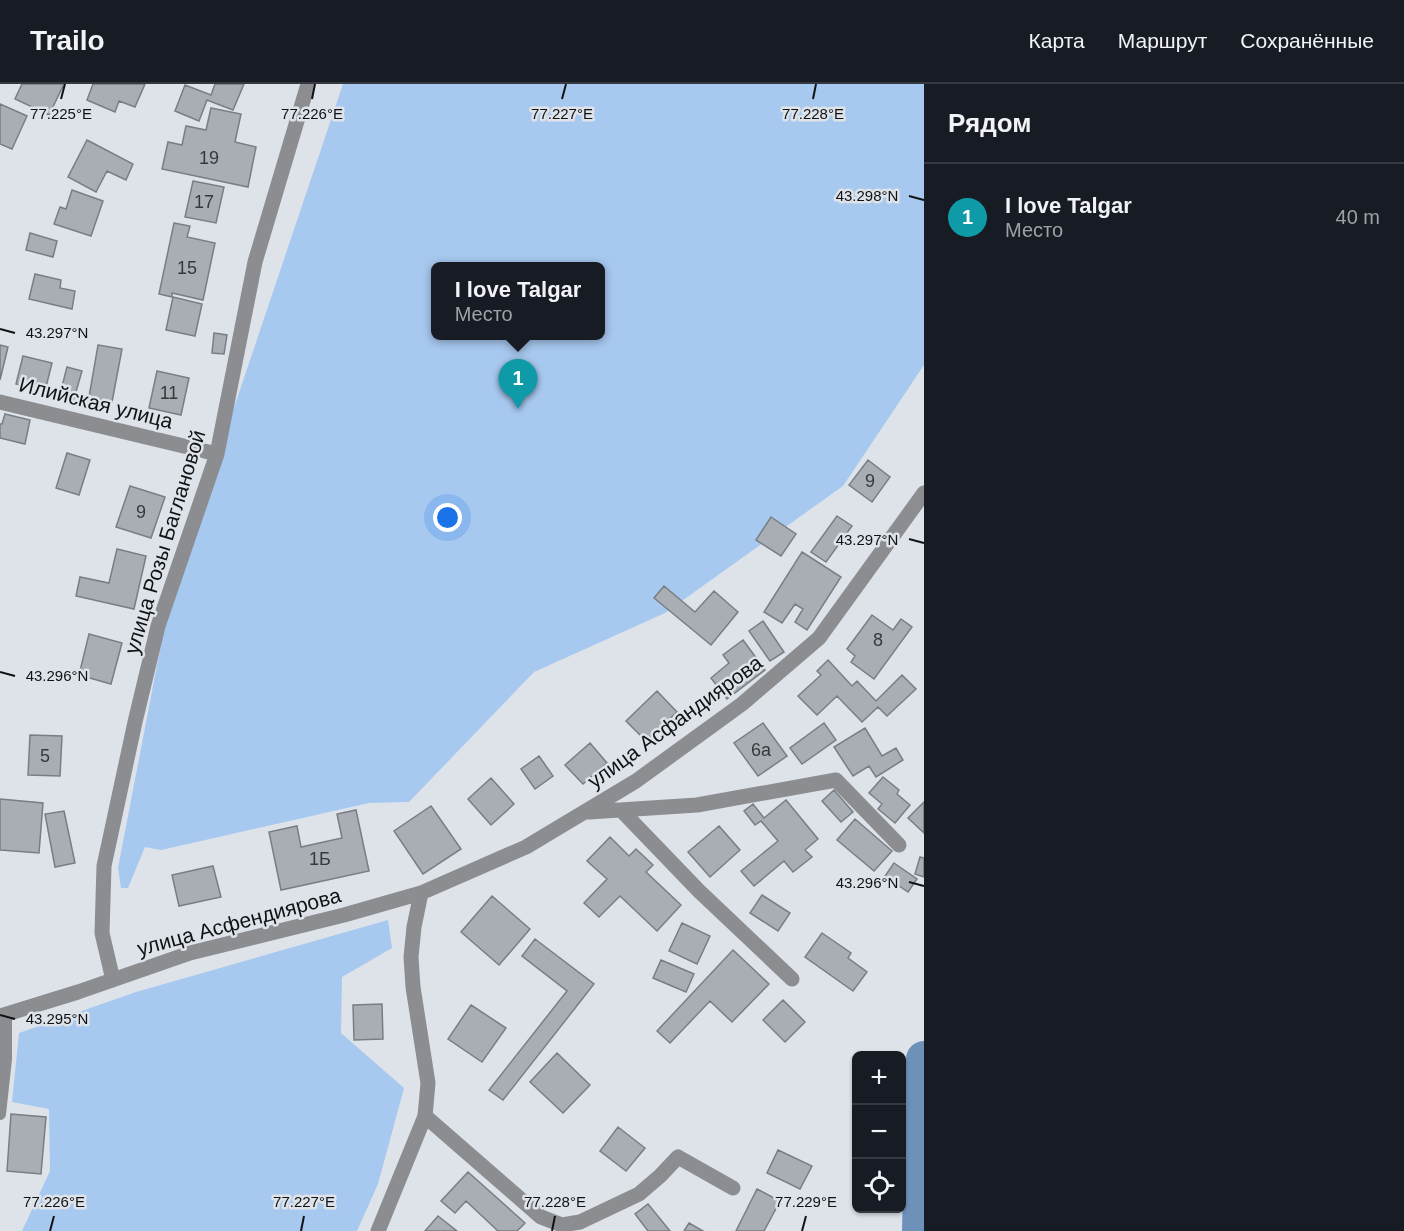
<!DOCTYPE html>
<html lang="ru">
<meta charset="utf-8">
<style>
:root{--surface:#171b24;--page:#20242c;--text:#f1f3f6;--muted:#9ea1a6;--line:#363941;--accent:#ea580c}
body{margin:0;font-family:Arial,sans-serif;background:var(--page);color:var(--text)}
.controls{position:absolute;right:18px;bottom:18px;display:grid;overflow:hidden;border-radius:9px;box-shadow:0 2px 4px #0004}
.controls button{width:54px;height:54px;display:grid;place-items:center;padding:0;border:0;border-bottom:2px solid var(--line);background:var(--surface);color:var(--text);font:30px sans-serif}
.you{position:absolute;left:448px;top:434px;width:21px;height:21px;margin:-15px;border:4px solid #fff;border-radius:50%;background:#1a73e8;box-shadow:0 0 0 9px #1a73e833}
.badge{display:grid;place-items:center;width:39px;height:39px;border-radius:50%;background:var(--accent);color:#fff;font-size:20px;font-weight:700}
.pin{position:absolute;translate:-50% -50px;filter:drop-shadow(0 2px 3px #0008)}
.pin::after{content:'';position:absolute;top:32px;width:21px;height:18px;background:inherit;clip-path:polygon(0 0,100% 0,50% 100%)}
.popup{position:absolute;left:431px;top:178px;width:174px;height:78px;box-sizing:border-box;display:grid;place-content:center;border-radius:9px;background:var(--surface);filter:drop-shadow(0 2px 4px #0005);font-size:20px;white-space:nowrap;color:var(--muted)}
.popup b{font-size:22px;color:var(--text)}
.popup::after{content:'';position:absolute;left:50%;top:100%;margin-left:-12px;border:12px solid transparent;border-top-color:var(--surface)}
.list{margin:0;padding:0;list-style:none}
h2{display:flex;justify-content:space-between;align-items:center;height:78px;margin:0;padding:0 24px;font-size:26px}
h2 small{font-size:20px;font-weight:400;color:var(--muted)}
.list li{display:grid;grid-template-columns:39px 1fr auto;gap:18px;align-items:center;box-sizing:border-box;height:108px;padding:0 24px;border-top:2px solid var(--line)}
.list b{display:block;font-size:22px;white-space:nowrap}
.list p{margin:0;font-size:20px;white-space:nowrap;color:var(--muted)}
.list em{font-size:20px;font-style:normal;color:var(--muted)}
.icon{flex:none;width:33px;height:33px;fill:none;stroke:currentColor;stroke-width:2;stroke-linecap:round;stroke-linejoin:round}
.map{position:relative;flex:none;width:924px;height:1147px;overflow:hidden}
header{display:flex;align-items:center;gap:36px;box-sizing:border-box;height:84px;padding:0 30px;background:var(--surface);border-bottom:2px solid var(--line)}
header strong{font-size:28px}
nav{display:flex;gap:33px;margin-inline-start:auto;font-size:21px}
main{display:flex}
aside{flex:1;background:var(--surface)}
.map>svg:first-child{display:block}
</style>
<header>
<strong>Trailo</strong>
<nav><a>Карта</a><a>Маршрут</a><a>Сохранённые</a></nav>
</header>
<main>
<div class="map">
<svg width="924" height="1147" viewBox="0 0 924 1147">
<rect width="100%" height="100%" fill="#dee3ea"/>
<path fill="#a7c8ef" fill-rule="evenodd" d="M343,0H924V281L843,402L665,529L534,588L409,718L369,719L161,766L145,763L128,804H121L118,784L168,524L212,389ZM436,182H600V252H436Z
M388,836L392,864L342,893L341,949L404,1004L378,1100L357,1147H22L50,1087L49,1025L12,1018L19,949L136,908Z"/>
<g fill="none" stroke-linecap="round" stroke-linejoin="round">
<path stroke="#6e91ba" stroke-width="36" d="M920,1147L924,975"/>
</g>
<path fill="#a8aeb4" stroke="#797e84" stroke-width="1.5" d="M22,0H64L49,31L15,15Z
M93,0H145L135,23L119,17L115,28L87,16Z
M215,0H244L233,26L207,16L199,37L175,27L185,1L211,11Z
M0,20L27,32L12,65L0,60Z
M211,24L241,30L235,58L256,63L248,103L162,85L168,58L182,61L186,42L206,46Z
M87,56L133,80L126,96L107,87L96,108L68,93Z
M193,97L224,103L216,139L185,133Z
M72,106L103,117L91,152L54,140L60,123L66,125Z
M174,139L190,142L187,153L215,159L203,216L172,209V213L159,210Z
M30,149L57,157L53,173L26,166Z
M35,190L61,196L60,204L75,207L72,225L29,215Z
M173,213L202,220L195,252L166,246Z
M214,249L227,251L224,270L212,269Z
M0,261L8,263L0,296Z
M98,261L122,265L112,318L89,313Z
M23,272L52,279L45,307L16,300Z
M67,283L82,287L73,318L59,314Z
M157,287L189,294L181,331L149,324Z
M5,330L30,336L25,360L0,354V340H2Z
M67,369L90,376L79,411L56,404Z
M868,376L890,393L872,418L849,401Z
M130,402L165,413L151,454L116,443Z
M837,432L852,442L826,478L811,468Z
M771,433L796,450L781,472L756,456Z
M117,465L146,472L134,525L76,512L80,493L109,499Z
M802,468L841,493L807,546L795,538L803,525L795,520L782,539L764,528Z
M664,502L695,528L714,507L738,528L711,561L654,514Z
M872,531L893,546L901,535L912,543L874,595L851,578L855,572L847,565Z
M763,537L784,568L770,577L749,547Z
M89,550L122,559L111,600L79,591Z
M743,556L765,586L727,615L711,594L729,579L723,571Z
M828,576L852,602L857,597L876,617L902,591L916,605L887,632L878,623L862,638L837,612L817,631L798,612L821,591L817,587Z
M657,607L677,628L646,657L626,637Z
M763,639L787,672L758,692L734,659Z
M824,639L836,656L802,680L790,664Z
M865,644L882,672L896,664L903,676L876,693L869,682L853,692L834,663Z
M30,651L62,652L60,692L28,691Z
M590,659L607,679L583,700L565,681Z
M539,672L553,692L535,705L521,685Z
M883,693L899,706L897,710L910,721L895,739L878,725L882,720L869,709Z
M491,694L514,720L491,741L468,715Z
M834,706L853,728L841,738L822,717Z
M0,715L43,719L39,769L0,766Z
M786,716L818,755L805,766L812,773L793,788L784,777L754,802L741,787L778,757L761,737L755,741L744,727L753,720L764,734Z
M924,718V749L908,734Z
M431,722L461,765L423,790L394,747Z
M356,726L369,787L281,806L269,748L297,742L301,763L342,754L337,730Z
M64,727L75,779L55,783L45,730Z
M855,735L892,767L874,787L837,756Z
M719,742L740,766L710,793L688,768Z
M610,753L629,772L636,765L653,781L646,788L681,821L657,847L620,812L599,833L584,819L607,795L587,777Z
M920,773L924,774V793L915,790Z
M894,779L917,795L908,808L885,792Z
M213,782L221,813L179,822L172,791Z
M762,811L790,829L778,847L750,829Z
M492,812L530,845L499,881L461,848Z
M682,839L710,852L697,880L669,867Z
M822,849L851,869L848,874L867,888L853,907L805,873Z
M535,855L594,900L503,1016L489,1006L567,907L522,872Z
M733,866L769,900L732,938L710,917L670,959L657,947Z
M661,876L694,890L686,908L653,894Z
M783,916L805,938L785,958L763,936Z
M382,920L383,955L354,956L353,921Z
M471,921L506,944L482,978L448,955Z
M557,969L590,1001L563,1029L530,998Z
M11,1030L46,1033L41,1090L7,1087Z
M618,1043L645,1064L626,1087L600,1067Z
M778,1066L812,1082L800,1105L767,1089Z
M468,1088L525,1139L517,1147H498L466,1117L455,1129L441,1117Z
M757,1105L780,1117L764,1147H736Z
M648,1120L670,1147H648L635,1130Z
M438,1132L457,1147H425Z
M689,1139L703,1147H684Z"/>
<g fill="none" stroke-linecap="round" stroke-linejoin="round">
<path stroke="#8b8d90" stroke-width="12" d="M0,1030L6,975V931"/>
<path stroke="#8b8d90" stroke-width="15" d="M0,318L217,370
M621,726L699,807L792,895
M589,728L697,721L836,696L899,761
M113,896L102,849L104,782L135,638L158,542L217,370L255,178L308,0
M0,932L78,908L190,869L344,831L421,809L526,763L636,697L742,620L819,554L924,409
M425,1032L541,1133L562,1141L580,1138L639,1110L660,1092L678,1073L733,1104
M378,1147L425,1032L428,999L413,903L411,873L414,843L421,809"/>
</g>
<path fill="none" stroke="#101214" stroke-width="2" d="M61,15L65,0M312,15L315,0M562,15L566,0M813,15L816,0M909,112L924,116M0,245L15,249M909,455L924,459M0,588L15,592M909,798L924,802M0,931L15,935M50,1147L54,1132M301,1147L304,1132M552,1147L555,1132M802,1147L806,1132"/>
<g text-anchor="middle" stroke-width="5" stroke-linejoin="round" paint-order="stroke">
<g font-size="18" fill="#36393c">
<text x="209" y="80">19</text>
<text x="204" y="124">17</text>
<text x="187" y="190">15</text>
<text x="169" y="315">11</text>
<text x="870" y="403">9</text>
<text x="141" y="434">9</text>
<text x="878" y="562">8</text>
<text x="761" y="672">6а</text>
<text x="45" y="678">5</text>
<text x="320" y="781">1Б</text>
</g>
<g font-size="21" fill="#101214" stroke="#dee3ea">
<text transform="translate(96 319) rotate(14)" y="7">Илийская улица</text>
<text transform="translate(165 458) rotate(-73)" y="7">улица Розы Баглановой</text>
<text transform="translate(675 638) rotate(-36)" y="7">улица Асфандиярова</text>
<text transform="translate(239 838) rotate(-15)" y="7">улица Асфендиярова</text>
</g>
</g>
<g font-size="15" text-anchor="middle" fill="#101214" stroke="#dee3ea" stroke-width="5" stroke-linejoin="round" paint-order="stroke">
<text x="61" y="35">77.225°E</text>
<text x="312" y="35">77.226°E</text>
<text x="562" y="35">77.227°E</text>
<text x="813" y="35">77.228°E</text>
<text x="867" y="117">43.298°N</text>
<text x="57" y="254">43.297°N</text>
<text x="867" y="461">43.297°N</text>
<text x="57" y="597">43.296°N</text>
<text x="867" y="804">43.296°N</text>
<text x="57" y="940">43.295°N</text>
<text x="54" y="1123">77.226°E</text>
<text x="304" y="1123">77.227°E</text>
<text x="555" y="1123">77.228°E</text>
<text x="806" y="1123">77.229°E</text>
</g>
</svg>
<div class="controls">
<button>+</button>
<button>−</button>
<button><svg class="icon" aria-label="locate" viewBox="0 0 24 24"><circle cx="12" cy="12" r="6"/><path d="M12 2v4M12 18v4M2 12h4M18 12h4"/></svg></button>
</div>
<div class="you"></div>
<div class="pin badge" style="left:518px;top:325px;background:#0f9aa8">1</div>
<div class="popup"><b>I love Talgar</b>Место</div>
</div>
<aside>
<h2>Рядом<small></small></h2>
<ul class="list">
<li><span class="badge" style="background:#0f9aa8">1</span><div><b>I love Talgar</b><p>Место</p></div><em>40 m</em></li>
</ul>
</aside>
</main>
